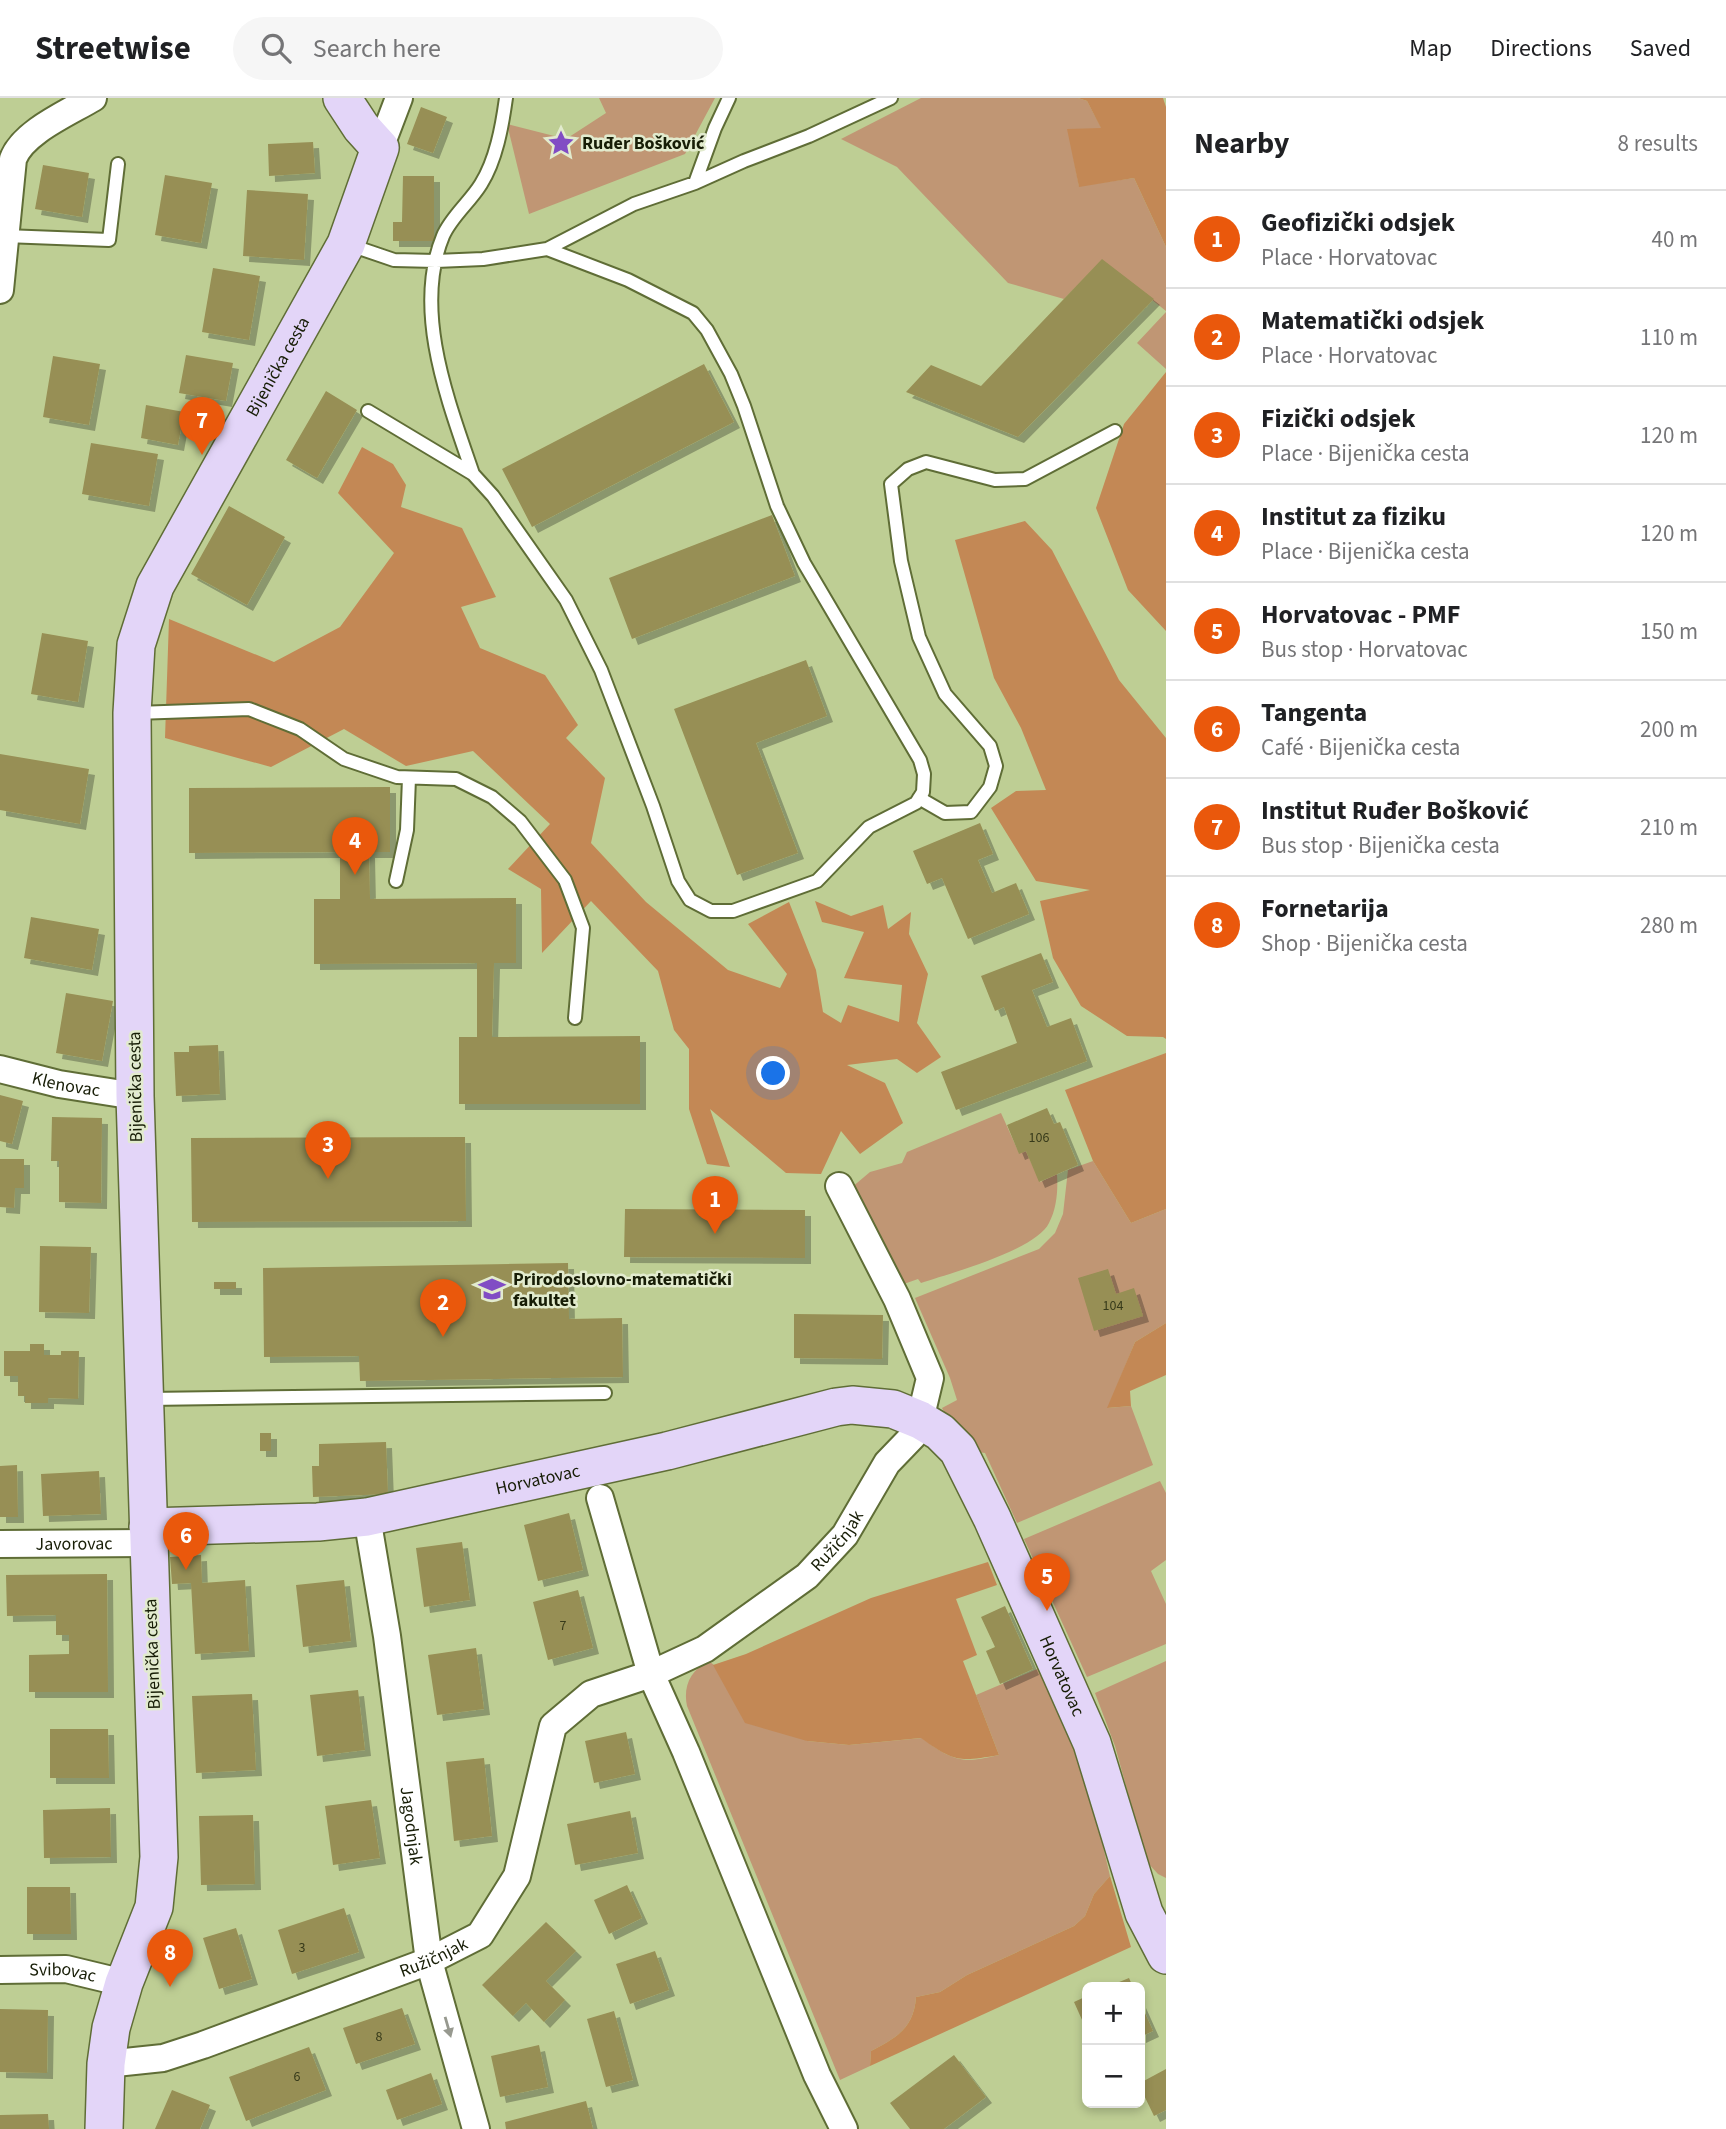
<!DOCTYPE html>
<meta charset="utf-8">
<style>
:root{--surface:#fff;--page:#f6f6f6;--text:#202124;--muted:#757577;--line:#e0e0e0;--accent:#ea580c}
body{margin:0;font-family:"Source Sans 3",sans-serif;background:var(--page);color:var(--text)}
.controls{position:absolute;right:21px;bottom:21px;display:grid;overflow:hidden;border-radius:10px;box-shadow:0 4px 10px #0003}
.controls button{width:63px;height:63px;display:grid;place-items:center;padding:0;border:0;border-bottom:2px solid var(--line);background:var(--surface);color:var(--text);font:35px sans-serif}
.you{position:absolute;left:774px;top:976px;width:24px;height:24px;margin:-18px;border:5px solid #fff;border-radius:50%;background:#1a73e8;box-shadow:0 0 0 10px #1a73e833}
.badge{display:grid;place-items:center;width:46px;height:46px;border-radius:50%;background:var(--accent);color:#fff;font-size:23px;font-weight:700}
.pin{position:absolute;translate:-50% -58px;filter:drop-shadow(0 2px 4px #0008)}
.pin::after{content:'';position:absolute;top:37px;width:24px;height:21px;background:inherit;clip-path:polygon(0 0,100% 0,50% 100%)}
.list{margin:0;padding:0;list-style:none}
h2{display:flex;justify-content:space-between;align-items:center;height:91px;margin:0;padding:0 28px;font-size:30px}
h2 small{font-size:23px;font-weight:400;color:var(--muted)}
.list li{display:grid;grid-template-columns:46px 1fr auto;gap:21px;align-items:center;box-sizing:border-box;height:98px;padding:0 28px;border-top:2px solid var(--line)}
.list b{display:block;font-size:26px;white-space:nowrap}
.list p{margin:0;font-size:23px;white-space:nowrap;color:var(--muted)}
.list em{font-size:23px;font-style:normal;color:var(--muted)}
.icon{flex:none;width:38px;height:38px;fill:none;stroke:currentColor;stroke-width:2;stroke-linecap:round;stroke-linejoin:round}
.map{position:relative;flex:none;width:1166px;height:2031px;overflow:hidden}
header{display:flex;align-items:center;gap:42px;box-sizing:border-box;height:98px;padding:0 35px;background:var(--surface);border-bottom:2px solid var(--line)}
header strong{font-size:33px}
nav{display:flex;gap:38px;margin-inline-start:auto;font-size:24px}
.search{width:490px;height:63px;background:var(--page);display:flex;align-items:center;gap:18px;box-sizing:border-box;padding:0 24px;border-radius:38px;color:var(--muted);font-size:26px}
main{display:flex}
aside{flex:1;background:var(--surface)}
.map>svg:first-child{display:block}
</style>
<header>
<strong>Streetwise</strong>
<div class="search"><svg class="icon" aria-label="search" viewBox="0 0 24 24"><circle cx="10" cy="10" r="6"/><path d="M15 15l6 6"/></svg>Search here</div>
<nav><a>Map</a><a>Directions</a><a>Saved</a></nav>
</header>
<main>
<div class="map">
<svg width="1166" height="2031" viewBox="0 0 1166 2031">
<defs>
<filter id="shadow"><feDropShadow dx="6" dy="6" stdDeviation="0" flood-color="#0004"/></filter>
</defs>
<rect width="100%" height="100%" fill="#bece94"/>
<path fill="#c09674" d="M599,0H715L685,56L529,116L507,26L566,41L606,15Z
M921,0H1078L1087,3L1102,31H1068L1079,88L1134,80L1166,149V213L1102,162L1064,201L1008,185L897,69L841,41Z
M1166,214V271L1137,245Z
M1001,1015L1019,1055L1026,1053L1040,1084L1057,1076C1058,1092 1057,1110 1049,1125C1036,1152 951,1175 921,1185L918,1181L901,1187L851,1090L870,1074L902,1065L907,1054Z
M1093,1063L1131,1125L1166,1111V1225L1135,1244L1108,1310L1131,1308L1153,1367L1017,1425L985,1355L978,1354L959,1326L947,1319L942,1310L957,1302L950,1280L915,1200L1039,1151L1055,1135L1063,1116L1068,1072Z
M1160,1383L1166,1395V1462L1151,1473L1166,1506V1546L1087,1579L1024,1441Z
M709,1563L807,1643L849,1647L922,1640C952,1663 962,1666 999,1657L976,1597L1042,1569L1085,1671L1110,1778L1094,1796L1085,1818L1074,1828L967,1877L940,1894L916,1899C914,1930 896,1940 871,1953L870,1968L840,1982L687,1608C683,1589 690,1572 709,1563Z
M1166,1563V1780L1158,1776L1147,1764L1115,1648L1095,1595Z"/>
<path fill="#c38855" d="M1078,0H1163L1166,9V149L1134,80L1079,89L1067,31L1101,30L1087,3Z
M1166,274V533L1128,492L1096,410L1124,326Z
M362,349L393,366L406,387L401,409L462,430L496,499L461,509L480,550L545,577L578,627L566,640L605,680L591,745L646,804L728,872L780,890L787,876L748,826L789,804L816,872L823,914L841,925L848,907L899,924L902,887L844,880L864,834L822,824L815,803L851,818L883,807L888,831L911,814L909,836L928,876L917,925L941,959L917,975L897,961L847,967L885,985L903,1025L860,1056L841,1033L821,1076L786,1075L710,1011L730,1069L707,1066L689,1011V951L674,932L658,873L591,803L542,855L541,791L508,771L550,726L473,653L406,668L344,631L271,669L165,640L169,521L274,564L340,529L394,455L338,395Z
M1025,423L1052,452L1119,582L1166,640V941L1163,939L1127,938L1081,908L1053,860L1040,803L1090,792L1036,783L991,710L1016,693L1046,692L1021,630L994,580L955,442Z
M1166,955V1111L1131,1125L1093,1063L1065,992Z
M1166,1225V1277L1130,1293L1131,1308L1107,1310L1135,1244Z
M988,1464L997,1487L956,1501L977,1557L963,1563L999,1657C959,1664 954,1664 921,1640L849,1647L807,1643L745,1625L713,1567L746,1556L871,1500Z
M1110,1778L1131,1849L870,1968L871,1953C896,1940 914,1930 916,1899L940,1894L967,1877L1074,1828L1085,1818L1094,1796Z"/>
<path fill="#978f54" filter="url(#shadow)" d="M421,9L447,19L433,55L407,46Z
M313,44L315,75L269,78L268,46Z
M43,67L89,75L82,119L35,111Z
M165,77L212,85L201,145L155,137Z
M403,78H434V143H393V124H402Z
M247,92L308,96L304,162L243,158Z
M1102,161L1154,201L1018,339L906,294L931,267L981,288Z
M213,170L260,178L249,242L202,234Z
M186,257L233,265L226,303L179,295Z
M53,258L100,266L89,327L43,319Z
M704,266L734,324L532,429L502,371Z
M326,293L357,312L317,380L286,362Z
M146,307L184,314L178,347L141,340Z
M91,345L158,356L149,408L82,396Z
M229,408L285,439L247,507L191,476Z
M772,417L795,478L632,541L609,480Z
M42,535L88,543L78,604L31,596Z
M806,562L827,618L756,645L798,755L737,777L674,611Z
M0,656L89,671L80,726L0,712Z
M390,689V754H369L370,801L516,800V865H494L492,939L640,938V1006H459V939H477V865L314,866V801H340V754L189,755V690Z
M980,725L993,756L978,762L992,795L1016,785L1029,816L968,841L942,780L927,786L913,753Z
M31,819L99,831L92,872L24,860Z
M1041,855L1053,884L1032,892L1047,929L1071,920L1087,963L956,1012L941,974L1017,945L1004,909L995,913L981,878Z
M66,895L113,903L102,963L56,955Z
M218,947L220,996L176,998L174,954H189V948Z
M0,997L23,1003L12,1046L0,1043Z
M1047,1010L1054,1026L1060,1024L1078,1067L1039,1084L1026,1053L1019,1056L1007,1027Z
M52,1019L102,1020L101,1105L59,1104V1063H51Z
M465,1039L466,1123L192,1124L191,1040Z
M0,1061H24V1090H15L14,1110L0,1109Z
M625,1111L805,1112V1160L624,1159Z
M40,1148L91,1149L89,1215L39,1214Z
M568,1165L569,1221L622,1220L623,1279L360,1283L359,1258L264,1259L263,1170Z
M1108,1171L1116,1196L1134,1190L1143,1218L1094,1233L1078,1180Z
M214,1184H236V1191H214Z
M794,1216L883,1217L882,1261L794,1260Z
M30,1246H44V1257H61V1253H79L78,1301L48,1300V1305H25V1298H18V1278H4V1253H30Z
M260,1335H271V1353H260Z
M386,1344L388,1396L313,1399L312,1368H319V1346Z
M17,1367L18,1419H0V1368Z
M99,1373L101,1416L43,1418L41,1376Z
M569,1415L583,1472L538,1483L524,1427Z
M462,1444L470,1502L424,1509L416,1450Z
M201,1457L202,1485L245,1482L249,1553L195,1556L191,1485L172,1486L170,1459Z
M107,1476L108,1594H29V1557L69,1556V1537H56V1517L7,1518L6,1477Z
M344,1482L351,1543L303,1549L296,1487Z
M578,1492L593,1550L548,1562L533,1504Z
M1005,1508L1033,1571L1000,1586L986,1553L995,1549L981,1519Z
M476,1550L484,1611L437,1617L428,1557Z
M358,1592L365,1652L317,1658L310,1597Z
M252,1596L256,1672L196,1675L192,1598Z
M50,1631H108L109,1680H50Z
M626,1634L635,1676L594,1685L585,1643Z
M484,1660L492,1738L454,1743L446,1664Z
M371,1702L380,1760L333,1767L325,1708Z
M110,1710L111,1759L44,1760L43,1712Z
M630,1713L638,1755L575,1767L567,1726Z
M253,1717L255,1786L201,1787L199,1718Z
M627,1787L642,1820L609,1836L594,1802Z
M27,1789H70L71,1836H27Z
M344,1810L359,1854L292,1876L278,1832Z
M546,1824L576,1853L546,1883L565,1902L544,1924L526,1905L513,1918L482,1887Z
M236,1830L252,1881L219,1891L203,1840Z
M655,1853L669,1892L630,1906L616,1866Z
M1129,1880L1133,1889H1107Z
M1087,1898V1933L1074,1904Z
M1140,1904L1153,1933L1140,1939Z
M402,1910L415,1946L356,1966L343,1930Z
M0,1911L48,1912L47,1975L0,1974Z
M614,1913L633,1982L606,1989L587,1921Z
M539,1947L548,1989L500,1999L491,1958Z
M309,1949L326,1992L246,2023L229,1979Z
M954,1957L986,1999L944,2031H910L890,2005Z
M1166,1971V2012L1154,2018L1140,1989V1985Z
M431,1975L442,2006L397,2022L386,1992Z
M172,1992L210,2007L200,2031H155Z
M586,2003L593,2031H506L505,2024Z
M48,2016L49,2031H0V2017Z"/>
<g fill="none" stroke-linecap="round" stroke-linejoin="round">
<g stroke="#5f6d36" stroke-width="16">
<path id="lane" d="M695,85L715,30L729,0
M5,138L109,142L118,66
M350,147L394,162L436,163L483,161L547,151L628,182L693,215L707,232L731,276L744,308L777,408L804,465L920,662L924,676L923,694L916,705L869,729L817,783L733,813H711L690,802L678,783L653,708L601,572L566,502L493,398L473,376L368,313
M547,151L634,106L695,85L744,63L809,38L891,0
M473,376C449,305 412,213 443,138C451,119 470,104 481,86C496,62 502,29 506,0
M136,615L249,611L300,631L344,661L397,679L456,681L492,699L520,723L565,782L583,830L575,920
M919,700L945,715L971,714L990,689L996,668L990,648L945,596L919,539L901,463L891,386L908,371L926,364L995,382L1025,381L1115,333
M396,783L407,732L409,680
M148,1301L605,1295"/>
</g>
<g stroke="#5f6d36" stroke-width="30">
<g id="street">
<path d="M380,50L399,0"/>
<path d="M0,192L13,61C23,34 68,15 93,0"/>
<path id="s1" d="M0,971L59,986L135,998"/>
<path d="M600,1400L651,1576L686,1654L817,1977L844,2031"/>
<path id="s2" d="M367,1419L387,1538L429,1863L476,2031"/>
<path id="s3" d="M0,1446L148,1445"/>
<path id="s4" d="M0,1872L66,1871L124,1885"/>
<path id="s5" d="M106,1966L163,1960L203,1947L429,1863L480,1837L517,1778L553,1628L591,1596L651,1576L705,1551L807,1478L845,1437L887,1365L913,1338L920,1322L930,1280L897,1201L839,1088"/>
</g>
</g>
<g stroke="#5f6d36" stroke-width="40">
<g id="secondary">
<path id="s6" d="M148,1429L318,1424L367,1419L667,1353L836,1309L852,1307L893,1311L920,1322L940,1334L958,1352L992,1420L1092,1645L1144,1815L1166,1857"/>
<path id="s7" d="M104,2031L106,1966L111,1930L124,1885L154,1809L159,1759L135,998L132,615L136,547L155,488L346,146L380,50L361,29L342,0"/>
</g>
</g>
<use href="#lane" stroke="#fff" stroke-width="12"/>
<use href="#street" stroke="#fff" stroke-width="26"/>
<use href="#secondary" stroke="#e3d5f8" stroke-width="37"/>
</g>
<defs><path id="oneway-solid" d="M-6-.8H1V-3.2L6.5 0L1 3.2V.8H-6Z" transform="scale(1.75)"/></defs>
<use fill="#97998f" href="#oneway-solid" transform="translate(448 1929) rotate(74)"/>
<defs>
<g id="sight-bare" transform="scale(2.1)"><path d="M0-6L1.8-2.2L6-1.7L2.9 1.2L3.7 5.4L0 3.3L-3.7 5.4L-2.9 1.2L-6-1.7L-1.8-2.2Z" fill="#814cc4" stroke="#e2ebce" stroke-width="2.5" paint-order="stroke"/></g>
<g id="university-bare" transform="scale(2.1)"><path d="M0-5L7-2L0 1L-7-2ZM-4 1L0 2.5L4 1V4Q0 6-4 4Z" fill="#814cc4" stroke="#e2ebce" stroke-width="2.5" paint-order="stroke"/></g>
</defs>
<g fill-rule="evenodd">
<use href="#sight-bare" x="561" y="45"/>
<use href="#university-bare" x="492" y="1191"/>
</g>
<g text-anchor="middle" stroke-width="5" stroke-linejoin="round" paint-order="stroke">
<g font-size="14" fill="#373a1a">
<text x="1039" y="1044">106</text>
<text x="1113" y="1212">104</text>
<text x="563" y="1532">7</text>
<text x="302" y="1854">3</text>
<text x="379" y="1943">8</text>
<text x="297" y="1983">6</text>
</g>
<g font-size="18" font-weight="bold" fill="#171d06" stroke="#e2ebce" text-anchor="start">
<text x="582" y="51">Ruđer Bošković</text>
<text x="513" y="1187">Prirodoslovno-matematički<tspan x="513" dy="21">fakultet</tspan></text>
</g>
<g font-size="18" fill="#171d06" stroke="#e2ebce">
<text dy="6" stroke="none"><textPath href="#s7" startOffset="1806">Bijenička cesta</textPath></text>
<text dy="6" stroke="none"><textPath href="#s1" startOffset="68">Klenovac</textPath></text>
<text transform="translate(135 989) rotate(-91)" y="6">Bijenička cesta</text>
<text dy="6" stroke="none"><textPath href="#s6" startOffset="394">Horvatovac</textPath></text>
<text dy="6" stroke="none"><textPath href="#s5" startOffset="966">Ružičnjak</textPath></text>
<text dy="6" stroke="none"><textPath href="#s3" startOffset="74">Javorovac</textPath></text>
<text transform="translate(152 1556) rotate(-92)" y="6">Bijenička cesta</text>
<text dy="6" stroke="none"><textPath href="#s6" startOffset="1085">Horvatovac</textPath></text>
<text dy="6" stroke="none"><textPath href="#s2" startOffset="312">Jagodnjak</textPath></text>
<text dy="6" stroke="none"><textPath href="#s5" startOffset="346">Ružičnjak</textPath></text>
<text dy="6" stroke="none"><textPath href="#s4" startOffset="63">Svibovac</textPath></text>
</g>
</g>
</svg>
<div class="controls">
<button>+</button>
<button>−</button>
</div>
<div class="you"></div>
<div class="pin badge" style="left:715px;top:1136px">1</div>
<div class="pin badge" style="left:443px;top:1239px">2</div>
<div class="pin badge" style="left:328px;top:1081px">3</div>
<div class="pin badge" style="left:355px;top:777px">4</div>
<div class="pin badge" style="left:1047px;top:1513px">5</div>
<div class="pin badge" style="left:186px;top:1472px">6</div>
<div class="pin badge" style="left:202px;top:357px">7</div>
<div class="pin badge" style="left:170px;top:1889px">8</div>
</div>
<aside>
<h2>Nearby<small>8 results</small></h2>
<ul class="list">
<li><span class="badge">1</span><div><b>Geofizički odsjek</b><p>Place · Horvatovac</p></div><em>40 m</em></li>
<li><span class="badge">2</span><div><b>Matematički odsjek</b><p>Place · Horvatovac</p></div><em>110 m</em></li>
<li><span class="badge">3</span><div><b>Fizički odsjek</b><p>Place · Bijenička cesta</p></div><em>120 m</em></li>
<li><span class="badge">4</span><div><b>Institut za fiziku</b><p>Place · Bijenička cesta</p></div><em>120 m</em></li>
<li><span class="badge">5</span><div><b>Horvatovac - PMF</b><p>Bus stop · Horvatovac</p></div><em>150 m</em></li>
<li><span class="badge">6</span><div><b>Tangenta</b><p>Café · Bijenička cesta</p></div><em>200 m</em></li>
<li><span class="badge">7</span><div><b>Institut Ruđer Bošković</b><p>Bus stop · Bijenička cesta</p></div><em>210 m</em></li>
<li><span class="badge">8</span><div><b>Fornetarija</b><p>Shop · Bijenička cesta</p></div><em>280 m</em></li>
</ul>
</aside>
</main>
